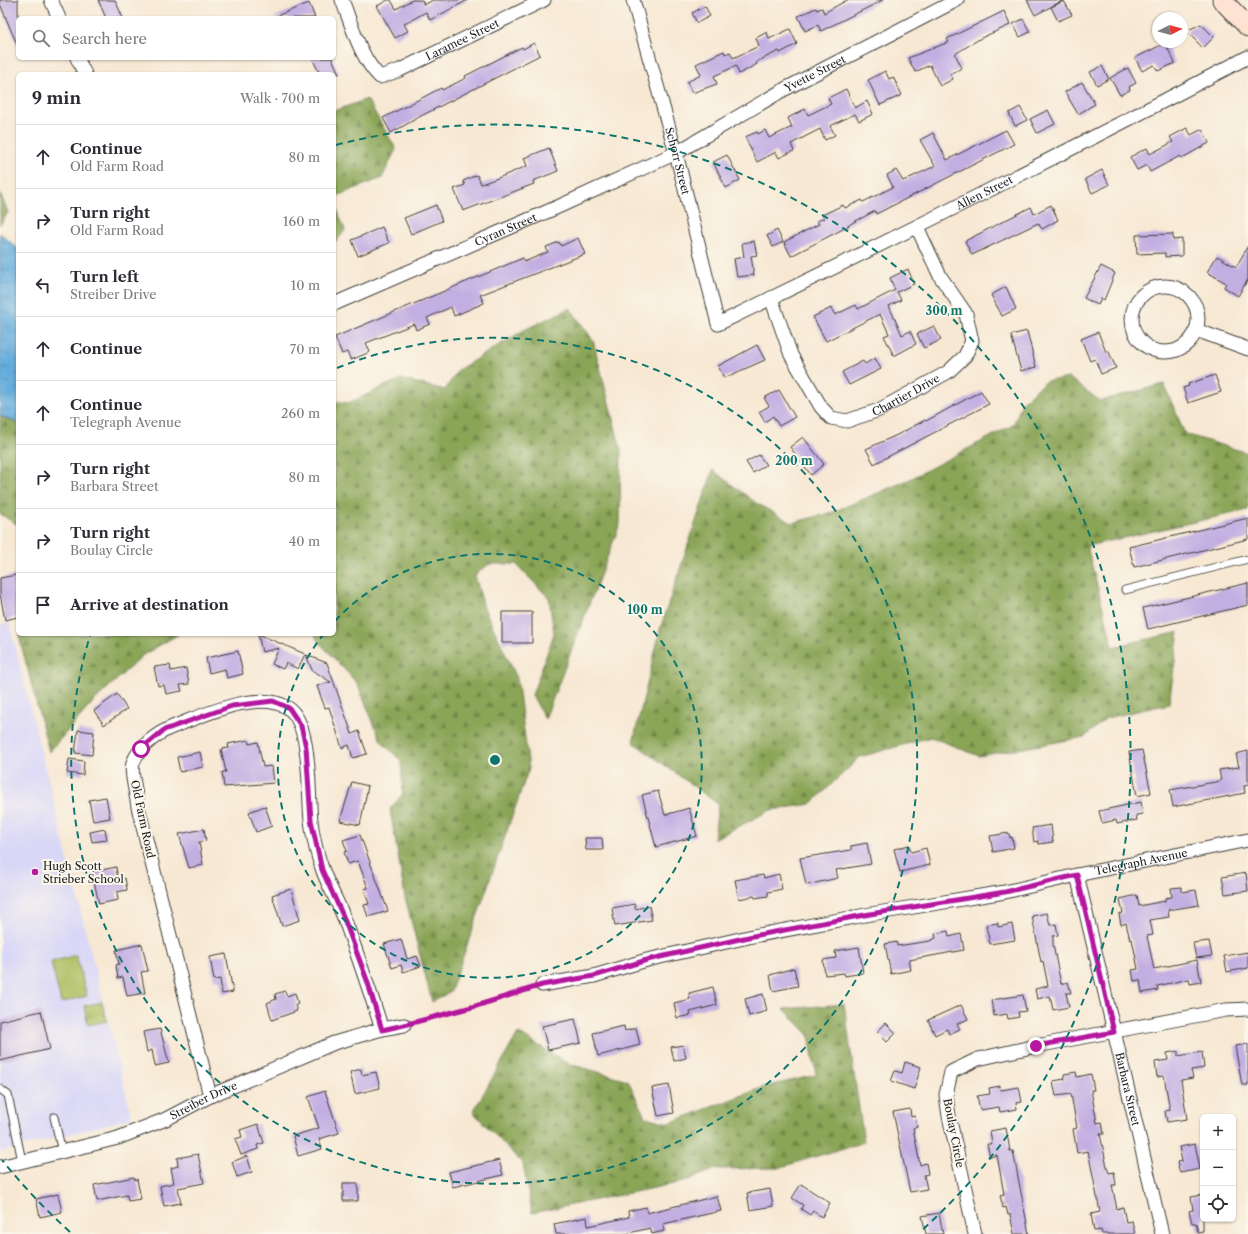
<!DOCTYPE html>
<meta charset="utf-8">
<style>
:root{--surface:#fff;--page:#f2f2f3;--text:#2b2b33;--muted:#7c7c81;--line:#e1e1e2}
body{margin:0;font-family:"Libre Caslon Text",serif;background:var(--page);color:var(--text)}
.controls{position:absolute;right:12px;bottom:12px;display:grid;overflow:hidden;border-radius:6px;box-shadow:0 1px 3px #0004}
.controls button{width:36px;height:36px;display:grid;place-items:center;padding:0;border:0;border-bottom:1px solid var(--line);background:var(--surface);color:var(--text);font:20px sans-serif}
.compass{position:absolute;left:1152px;top:12px;width:36px;height:36px;border-radius:50%;background:var(--surface);box-shadow:0 1px 3px #0004;rotate:84deg}
.stop{position:absolute;width:12px;height:12px;margin:-9px;border:3px solid #b5179e;border-radius:50%;background:#fff}
.stop.end{background:#b5179e;border-color:#fff;box-shadow:0 1px 4px #0008}
.list{margin:0;padding:0;list-style:none}
h2{display:flex;justify-content:space-between;align-items:center;height:52px;margin:0;padding:0 16px;font-size:17px}
h2 small{font-size:13px;font-weight:400;color:var(--muted)}
.list li{display:grid;grid-template-columns:26px 1fr auto;gap:12px;align-items:center;box-sizing:border-box;height:64px;padding:0 16px;border-top:1px solid var(--line)}
.list b{display:block;font-size:15px;white-space:nowrap}
.list p{margin:0;font-size:13px;white-space:nowrap;color:var(--muted)}
.list em{font-size:13px;font-style:normal;color:var(--muted)}
.icon{flex:none;width:22px;height:22px;fill:none;stroke:currentColor;stroke-width:2;stroke-linecap:round;stroke-linejoin:round}
.map{position:relative;flex:none;width:1248px;height:1234px;overflow:hidden}
.search{position:absolute;background:var(--surface);box-shadow:0 1px 3px #0004;left:16px;top:16px;width:320px;height:44px;display:flex;align-items:center;gap:10px;box-sizing:border-box;padding:0 14px;border-radius:6px;color:var(--muted);font-size:15px}
.panel{position:absolute;background:var(--surface);box-shadow:0 1px 3px #0004;left:16px;top:72px;width:320px;height:564px;border-radius:6px}
.map>svg:first-child{display:block}
</style>
<div class="map">
<svg width="1248" height="1234" viewBox="0 0 1248 1234">
<defs>
<pattern id="grass-tufts" width="24" height="20" patternUnits="userSpaceOnUse"><rect width="24" height="20" fill="#aebe61"/><path d="M3 7l-1-3M5 7V3M7 7l1-3M15 17l-1-3M17 17v-4M19 17l1-3" fill="none" stroke="#95a354"/></pattern>
<pattern id="forest-firs" width="22" height="20" patternUnits="userSpaceOnUse"><rect width="22" height="20" fill="#8aa557"/><path d="M5 1l3.5 6h-7zM16 11l3.5 6h-7z" fill="#708647"/></pattern>
<pattern id="water-ripples" width="26" height="14" patternUnits="userSpaceOnUse"><rect width="26" height="14" fill="#64acdb"/><path d="M2 4q2-2 4 0t4 0M15 11q2-2 4 0t4 0" fill="none" stroke="#528bb1"/></pattern>
</defs>
<rect width="100%" height="100%" fill="#fbf7ec"/>
<filter id="ink" filterUnits="userSpaceOnUse"><feTurbulence type="fractalNoise" baseFrequency=".025" numOctaves="2"/><feDisplacementMap in="SourceGraphic" scale="8" xChannelSelector="R" yChannelSelector="G"/><feConvolveMatrix kernelMatrix="1 2 1 2 8 2 1 2 1" color-interpolation-filters="sRGB"/></filter>
<filter id="wash" filterUnits="userSpaceOnUse"><feTurbulence type="fractalNoise" baseFrequency=".012" numOctaves="4" result="noise"/><feDisplacementMap in="SourceGraphic" scale="16" xChannelSelector="R" yChannelSelector="G"/><feGaussianBlur stdDeviation="0.9" result="paint"/><feColorMatrix in="noise" values="0 0 0 0 0 0 0 0 0 0 0 0 0 0 0 0 0 1.4 0 .05"/><feComposite in="paint" operator="in"/></filter>
<g filter="url(#wash)">
<rect width="100%" height="100%" fill="#f7e8d3"/>
<path fill="#d9d7f7" d="M9,622L132,1118L0,1152V625Z"/>
<path fill="url(#grass-tufts)" stroke="#656d3e" d="M102,1002L107,1021L88,1025L84,1006Z"/>
<path fill="url(#forest-firs)" stroke="#53603a" d="M367,99L396,149L382,178L334,197V111Z
M0,193L8,212L0,225Z
M334,202L345,230L336,242L334,241Z
M570,308L593,340L621,450L620,524L545,719L532,695L554,634L549,598L516,564H489L475,575L484,608L517,678L529,768L451,991L432,1002L405,897L390,809L403,794L401,761L381,741L357,683L317,640L315,634H334V401L348,403L401,379L445,390L458,370L524,330Z
M1069,378L1100,401L1164,384L1185,434L1248,453V510L1087,546L1113,647L1179,632L1169,704L1106,718L1085,737L979,756L931,737L860,757L811,804L771,810L714,839L718,804L633,742L661,626L713,470L756,503L792,523L833,512L908,480L1013,425L1023,401L1046,381Z
M0,416L18,423V525L0,514Z
M34,634H179L143,655L94,701L49,752L19,636Z
M844,1004L864,1142L778,1168L716,1169L683,1182L532,1213L523,1164L473,1112L518,1033L569,1064L628,1080L645,1117L669,1123L764,1087L816,1075L809,1035L784,1009Z"/>
<path fill="#aebe61" stroke="#656d3e" d="M76,955L87,996L61,1003L51,962Z"/>
<path fill="url(#water-ripples)" stroke="#40647c" d="M0,233L18,249V423L0,416Z"/>
<g id="blocks">
<path fill="#c3aee2" d="M0,0H18V47L0,4Z
M98,0H115L123,18H106Z
M388,0H391L396,9L412,0H422L424,5L433,0H468L430,20L426,12L404,24L408,31L395,38L377,6Z
M847,0H883L821,31L818,25L805,31L798,16L816,8L817,10L822,8L824,13Z
M1027,0H1064L1035,15Z
M1064,1L1072,15L1058,21L1051,7Z
M309,3L315,18H274V17Z
M705,6L710,16L697,23L692,13Z
M1004,11L1010,25L981,38L955,54L962,68L950,74L953,79L940,86L930,65L915,72L908,58L949,42L947,39Z
M1023,19L1030,32L1020,37L1013,24Z
M1201,24L1214,37L1203,48L1186,31Z
M790,29L797,44L780,53L779,51L756,62L757,64L739,74L736,66L714,76L717,84L692,93L687,82L701,75L696,64L724,51L725,54L730,52L733,58L759,46L756,38L767,32L769,39Z
M534,43L540,55L421,116L391,133L383,118L441,88L442,90L466,78L465,76L471,73L522,47L523,49Z
M1165,43L1175,63L1158,71L1154,65L1142,71L1135,58Z
M312,58H332L339,74H320Z
M1102,66L1109,79L1097,85L1090,72Z
M1128,68L1136,83L1129,87L1130,90L1120,95L1110,78Z
M885,71L889,79L893,77L902,95L880,105L868,80Z
M1082,82L1095,104L1078,114L1065,92Z
M846,89L855,108L867,101L873,114L859,121L855,114L830,126L835,135L825,140L820,129L791,144L794,151L791,152L779,158L776,152L757,162L745,137L757,132L758,134L765,130L769,138L792,127L788,118L805,109L808,115L831,104L828,98Z
M1020,107L1027,120L1015,126L1009,113Z
M1048,110L1055,124L1037,133L1030,119Z
M1187,128L1191,135L1202,129L1209,143L1182,158L1180,156L1150,172L1147,165L1137,170L1130,157L1147,148L1150,154L1173,142L1170,137Z
M1006,130L1014,144L882,211L876,214L875,211L852,223L845,228L791,256L784,242L819,224L817,221L824,218L822,215L843,205L845,208L862,200L863,202L893,187L887,175L896,170L903,181L935,166L920,140L933,133L947,160Z
M549,148L558,171L533,181L534,184L463,211L454,189L465,185L463,181L477,175L481,184L498,178L527,166L524,158Z
M727,155L740,180L726,188L713,162Z
M1102,170L1109,185L1092,193L1085,179Z
M436,205L442,221L411,234L404,218Z
M1051,205L1058,220L1042,229L1038,223L972,255L965,241L1031,207L1034,214Z
M382,227L389,243L358,256L352,240Z
M777,230L783,242L773,247L767,236Z
M1173,234V240L1182,239V256L1165,257V253L1137,254L1136,235Z
M578,238L585,254L480,295L484,303L454,316L451,307L427,318L430,324L416,330L414,324L366,343L370,352L351,360L347,352L342,354L335,337L523,258L524,262L548,252L546,247L559,242L561,246Z
M754,241L757,255L751,256L754,275L737,277L734,259L744,257L742,243Z
M1248,246V279L1238,296L1224,287L1226,283L1207,272L1217,256L1236,267Z
M1101,266L1115,273L1104,300L1101,298L1098,305L1084,298Z
M908,269L914,284L897,292L901,300L889,306L902,335L910,331L916,344L894,356L884,336L889,334L880,314L826,341L813,317L831,308L835,315L856,305L858,309L895,290L890,278Z
M1006,287L1016,309L1002,316L991,295Z
M934,326L941,340L924,348L917,334Z
M1027,331L1036,367L1021,371L1011,335Z
M1098,332L1106,352L1108,350L1116,368L1101,374L1095,359L1090,361L1081,339Z
M757,345L765,360L724,378L718,366Z
M875,358L881,369L849,385L842,372L863,361L865,364Z
M1215,375L1221,392L1188,403L1183,388L1189,386L1188,384Z
M779,390L795,417L779,426L773,416L765,422L759,412L769,406L764,398Z
M981,391L989,404L874,464L866,449L897,435L925,420L926,421Z
M803,437L824,464L811,475L790,447Z
M759,455L766,465L753,473L746,462Z
M1248,518V539L1134,567L1129,547Z
M16,575L18,587V617L5,620L0,594V578Z
M1248,583V605L1148,629L1143,608Z
M502,612H532V643H502Z
M258,634L305,654L298,669L286,663L283,669L272,664L279,648L262,652Z
M238,651L243,674L227,678L225,669L209,673L206,658Z
M306,655L327,663L352,734L359,731L367,754L353,758L349,745L342,748L329,707L325,708L317,686L331,682L312,670Z
M170,665L171,671L186,668L189,684L180,685L182,691L166,694L164,685L158,686L154,667Z
M117,694L127,709L104,725L94,711Z
M78,730L94,732L92,755L75,753Z
M248,740L249,744L258,742L263,767L272,766L274,783L224,787L222,772H226L221,749L229,748L228,744Z
M1142,750L1151,793L1137,796L1129,752Z
M1248,751V785L1244,786L1245,793L1173,807L1170,790L1221,781L1219,770L1239,767L1236,754Z
M200,752L203,767L180,772L177,757Z
M69,759L84,761L83,775L67,773Z
M352,782L368,786L360,825L340,821Z
M658,791L665,815L689,808L697,836L656,847L642,795Z
M106,797L110,818L93,821L89,800Z
M1141,802L1143,814L1136,815L1137,820L1117,824L1116,820L1102,823L1099,811Z
M265,806L272,826L256,832L249,812Z
M1051,825L1053,842L1039,844L1038,841L1034,842L1032,828Z
M105,829L107,840L92,842L90,832Z
M204,829L206,841L199,842L203,865L189,868L179,834Z
M1009,833L1010,838L1012,837L1014,848L993,852L990,836Z
M360,835L388,911L368,917L364,905L369,904L364,889L368,888L358,861L348,864L344,852L347,851L343,840Z
M585,838H602L603,850H586Z
M867,843L871,864L836,870L838,878L806,885L800,858L851,850V846Z
M909,845L911,852L926,848L930,865L900,872L894,849Z
M116,867L118,880L125,878L127,890L117,892L118,900L99,904L92,872Z
M1246,873L1248,891L1225,894L1222,877Z
M779,874L782,889L768,892V896L755,898L754,896L739,899L735,880L763,875L764,878Z
M1182,887V892L1196,890L1199,905L1168,910L1169,917L1150,920L1153,935L1147,936L1154,969L1197,960L1201,982L1190,984L1189,979L1157,986L1158,990L1142,993L1140,980L1134,981L1132,970L1138,969L1132,939L1130,940L1126,923L1121,925L1119,914L1123,913L1120,899L1137,895L1139,906L1165,901V898L1172,897L1171,888Z
M291,889L300,920L282,926L272,895Z
M635,904V909L649,906L652,920L615,926L612,908Z
M1047,913L1050,925L1056,924L1058,935L1053,936V945L1061,984L1068,982L1071,993H1066L1069,1007L1053,1010L1050,996L1037,999L1035,989L1048,986L1043,961L1041,962L1032,916Z
M998,923V927L1012,924L1015,940L990,944L986,925Z
M948,931L949,937L961,934L964,950L909,960L911,970L891,974L885,944L897,942V946L930,941L936,938L935,934Z
M401,939L407,959L417,956L421,966L403,972L401,965L392,968L384,944Z
M1209,941L1212,956L1196,958L1193,943Z
M142,944L148,971L141,972L145,993L127,996L123,977L118,978L116,965L119,964L116,950Z
M859,947L863,973L845,976L844,973L825,975L823,960L836,958L835,951Z
M1248,952V968L1227,972L1224,956Z
M226,954L233,992L222,994L220,979L214,980L210,957Z
M794,968L798,986L773,991L770,975Z
M713,987L717,1005L690,1012L691,1015L677,1018L674,1003L690,999L689,993Z
M285,991L287,996L295,993L298,1004L295,1005L297,1011L272,1020L267,1003L276,999L275,994Z
M763,994L767,1011L749,1016L745,999Z
M1023,995L1026,1011L1018,1012L1019,1017L1008,1019L1007,1014L994,1016L991,1000Z
M961,1005L968,1019L957,1024L960,1029L949,1034L947,1029L935,1035L928,1020Z
M41,1011L50,1049L0,1061V1021Z
M575,1019L581,1043L548,1050L542,1026Z
M886,1023L896,1033L887,1042L877,1032Z
M624,1026L625,1031L636,1028L640,1045L598,1056L593,1033Z
M160,1029L169,1063L155,1066L152,1050L147,1052L143,1032Z
M1248,1044V1085H1242L1235,1046Z
M683,1045L686,1058L674,1061L671,1047Z
M1178,1051V1056L1202,1052L1204,1068L1191,1070L1193,1078L1181,1080L1187,1119L1167,1122L1165,1111L1170,1110L1164,1076L1157,1077L1155,1062L1168,1060L1167,1053Z
M905,1062L921,1067L914,1089L891,1081L895,1071L902,1073Z
M361,1069L362,1075L376,1072L380,1088L355,1094L350,1072Z
M1076,1072L1077,1077L1091,1074L1094,1090H1091L1097,1123L1102,1122L1104,1134H1100L1107,1167L1109,1173L1114,1172L1116,1185H1112L1117,1209L1123,1207L1126,1222L1132,1221L1135,1234H1102L1101,1230L1094,1231L1091,1214L1100,1212L1088,1151L1077,1153L1073,1129L1077,1128L1071,1094L1056,1096L1053,1081L1065,1079L1064,1074Z
M669,1085L674,1113L658,1116L652,1088Z
M1000,1086L1001,1090L1019,1087L1022,1102L1016,1103L1017,1109L1000,1112L999,1107L980,1110L977,1096L990,1094L989,1088Z
M325,1091L339,1133L319,1139L322,1149L298,1156L293,1136L319,1128L308,1097Z
M910,1109L911,1117L915,1116L917,1127L913,1128L920,1165L926,1163L928,1174L924,1175L927,1189L910,1192L893,1112Z
M258,1124L264,1143L257,1145L258,1149L241,1155L235,1139L242,1137L240,1130Z
M1006,1128L1010,1151H1013L1029,1234H1014L1010,1214L1008,1215L1006,1207L1003,1208L1000,1195L1004,1194L997,1155L990,1157L987,1144H992L990,1131Z
M1195,1144L1200,1169L1180,1173L1177,1162L1182,1161L1179,1147Z
M198,1154L204,1183L178,1188L181,1203L164,1206L160,1186L174,1183L171,1168L178,1166L177,1158Z
M247,1156L252,1172L237,1177L232,1162Z
M499,1160L503,1175L453,1187L449,1172Z
M134,1177L135,1180L137,1179L141,1199L128,1201L127,1195L97,1201L94,1185Z
M343,1183H358V1201H343Z
M801,1184L830,1203L822,1217L813,1211L810,1215L801,1209L803,1205L792,1198Z
M770,1189L773,1206L750,1210L747,1193Z
M58,1194L62,1212L40,1217L36,1199Z
M1203,1195V1231L1198,1232L1196,1223H1192L1189,1211L1193,1210L1191,1197Z
M717,1196L721,1211L663,1224L664,1231L652,1234L650,1228L625,1234H556L554,1224L587,1217L588,1226L629,1217L628,1211L646,1207L647,1213Z
M939,1213L943,1234H926L922,1216Z"/>
</g>
</g>
<g filter="url(#ink)">
<use href="#blocks" fill-opacity="0" stroke="#3d3b37" stroke-width="1"/>
<g fill="none" stroke-linecap="round" stroke-linejoin="round">
<g stroke="#3d3b37" stroke-width="9">
<path id="service" d="M1125,590L1248,559
M0,1089L8,1095L22,1161
M54,1117L62,1152"/>
</g>
<g stroke="#3d3b37" stroke-width="15">
<g id="minor">
<path d="M51,0L59,18"/>
<path id="s1" d="M342,0C352,25 360,58 380,77L400,70L544,0"/>
<path id="s2" d="M633,0L676,153L718,324C896,238 1073,149 1248,57"/>
<path d="M77,58L85,74"/>
<circle cx="1165" cy="319" r="33"/>
<path id="s3" d="M771,298L791,355L821,407L831,418L847,421L879,410L948,372L965,356L972,341L966,314L940,276L917,227"/>
<path id="s4" d="M334,304L560,206L676,153L785,89L957,0"/>
<path d="M1196,330L1248,349"/>
<path id="s5" d="M1077,875L1162,1234"/>
<path id="s6" d="M542,985L594,976L647,960L753,936L871,914L1005,892L1077,875L1248,840"/>
<path d="M210,1096L138,807C137,797 130,771 133,763C139,746 159,732 175,726C204,715 259,689 288,708C312,723 308,794 311,821C313,837 317,855 323,871C329,887 338,902 344,918C358,955 370,992 382,1029"/>
<path id="s7" d="M0,1167L118,1138L166,1119L210,1096L334,1043L382,1029L404,1025"/>
<path d="M975,1234L949,1116L946,1095L951,1072L978,1059L1036,1046L1226,1010L1248,1009"/>
</g>
</g>
<g stroke="#3d3b37" stroke-width="21">
<path id="secondary" d="M1222,0L1248,27"/>
</g>
<path stroke="#3d3b37" stroke-width="2.5" stroke-dasharray="1 3" stroke-linecap="butt" d="M416,1022L530,989"/>
<use href="#service" stroke="#fff" stroke-width="7"/>
<use href="#minor" stroke="#fff" stroke-width="13"/>
<use href="#secondary" stroke="#fee3d2" stroke-width="19"/>
</g>
</g>
<g fill="none" stroke-linecap="round" stroke-linejoin="round" filter="url(#ink)">
<path stroke="#b5179e" stroke-width="5" d="M141,749L164,730L232,706L273,701L289,708L301,726L306,747L311,820L322,870L343,916L367,980L382,1030L404,1025L476,1006L542,985L594,976L647,960L753,936L870,914L1005,892L1077,875L1114,1032L1036,1046"/>
</g>
<g fill="none" stroke="#0f766e" stroke-width="2" stroke-dasharray="7 5">
<path d="M335 621A212 212 0 1 1 323 635"/>
<path d="M337 368A423 423 0 1 1 90 636"/>
<path d="M70 1232A635 635 0 0 1 2 1160M336 145A635 635 0 0 1 920 1232"/>
</g>
<circle fill="#b5179e" stroke="#fbf7ec" stroke-width="1.5" cx="35" cy="872" r="4"/>
<g text-anchor="middle" stroke-width="4" stroke-linejoin="round" paint-order="stroke">
<g font-size="11" fill="#1c1c1c" stroke="#fbf7ec">
<text dy="4" stroke="none"><textPath href="#s1" startOffset="177">Laramee Street</textPath></text>
<text dy="4" stroke="none"><textPath href="#s4" startOffset="534">Yvette Street</textPath></text>
<text dy="4" stroke="none"><textPath href="#s2" startOffset="167">Schorr Street</textPath></text>
<text dy="4" stroke="none"><textPath href="#s2" startOffset="632">Allen Street</textPath></text>
<text dy="4" stroke="none"><textPath href="#s4" startOffset="187">Cyran Street</textPath></text>
<text dy="4" stroke="none"><textPath href="#s3" startOffset="216">Chartier Drive</textPath></text>
<text transform="translate(143 819) rotate(78)" y="4">Old Farm Road</text>
<text dy="4" stroke="none"><textPath href="#s6" startOffset="612">Telegraph Avenue</textPath></text>
<text dy="4" stroke="none"><textPath href="#s5" startOffset="220">Barbara Street</textPath></text>
<text dy="4" stroke="none"><textPath href="#s7" startOffset="215">Streiber Drive</textPath></text>
<text transform="translate(954 1133) rotate(79)" y="4">Boulay Circle</text>
</g>
<g font-size="11" fill="#1c1c1c" stroke="#fbf7ec" text-anchor="start">
<text x="43" y="870">Hugh Scott<tspan x="43" dy="13">Strieber School</tspan></text>
</g>
</g>
<circle cx="495" cy="760" r="6" fill="#0f766e" stroke="#fbf7ec" stroke-width="2"/>
<g font-size="12" text-anchor="middle" font-weight="bold" fill="#0f766e" stroke="#fbf7ec" stroke-width="4" stroke-linejoin="round" paint-order="stroke">
<text x="944" y="315">300 m</text>
<text x="794" y="465">200 m</text>
<text x="645" y="614">100 m</text>
</g>
</svg>
<div class="controls">
<button>+</button>
<button>−</button>
<button><svg class="icon" aria-label="locate" viewBox="0 0 24 24"><circle cx="12" cy="12" r="6"/><path d="M12 2v4M12 18v4M2 12h4M18 12h4"/></svg></button>
</div>
<svg class="compass" viewBox="-18 -18 36 36"><path d="M0-13l5 13h-10z" fill="#e53935"/><path d="M0 13l5-13h-10z" fill="#7c7c81"/></svg>
<div class="stop" style="left:141px;top:749px"></div>
<div class="stop end" style="left:1036px;top:1046px"></div>
<div class="search"><svg class="icon" aria-label="search" viewBox="0 0 24 24"><circle cx="10" cy="10" r="6"/><path d="M15 15l6 6"/></svg>Search here</div>
<section class="panel">
<h2>9 min<small>Walk · 700 m</small></h2>
<ul class="list">
<li><svg class="icon" aria-label="ahead" viewBox="0 0 24 24"><path d="M12 20V5M6 11l6-6 6 6"/></svg><div><b>Continue</b><p>Old Farm Road</p></div><em>80 m</em></li>
<li><svg class="icon" aria-label="right" viewBox="0 0 24 24"><path d="M7 20v-9h11M14 6l5 5-5 5"/></svg><div><b>Turn right</b><p>Old Farm Road</p></div><em>160 m</em></li>
<li><svg class="icon" aria-label="left" viewBox="0 0 24 24"><path d="M17 20v-9H6M10 6l-5 5 5 5"/></svg><div><b>Turn left</b><p>Streiber Drive</p></div><em>10 m</em></li>
<li><svg class="icon" aria-label="ahead" viewBox="0 0 24 24"><path d="M12 20V5M6 11l6-6 6 6"/></svg><div><b>Continue</b></div><em>70 m</em></li>
<li><svg class="icon" aria-label="ahead" viewBox="0 0 24 24"><path d="M12 20V5M6 11l6-6 6 6"/></svg><div><b>Continue</b><p>Telegraph Avenue</p></div><em>260 m</em></li>
<li><svg class="icon" aria-label="right" viewBox="0 0 24 24"><path d="M7 20v-9h11M14 6l5 5-5 5"/></svg><div><b>Turn right</b><p>Barbara Street</p></div><em>80 m</em></li>
<li><svg class="icon" aria-label="right" viewBox="0 0 24 24"><path d="M7 20v-9h11M14 6l5 5-5 5"/></svg><div><b>Turn right</b><p>Boulay Circle</p></div><em>40 m</em></li>
<li><svg class="icon" aria-label="arrive" viewBox="0 0 24 24"><path d="M6 21V4h12l-3 4 3 4H6"/></svg><div><b>Arrive at destination</b></div></li>
</ul>
</section>
</div>
